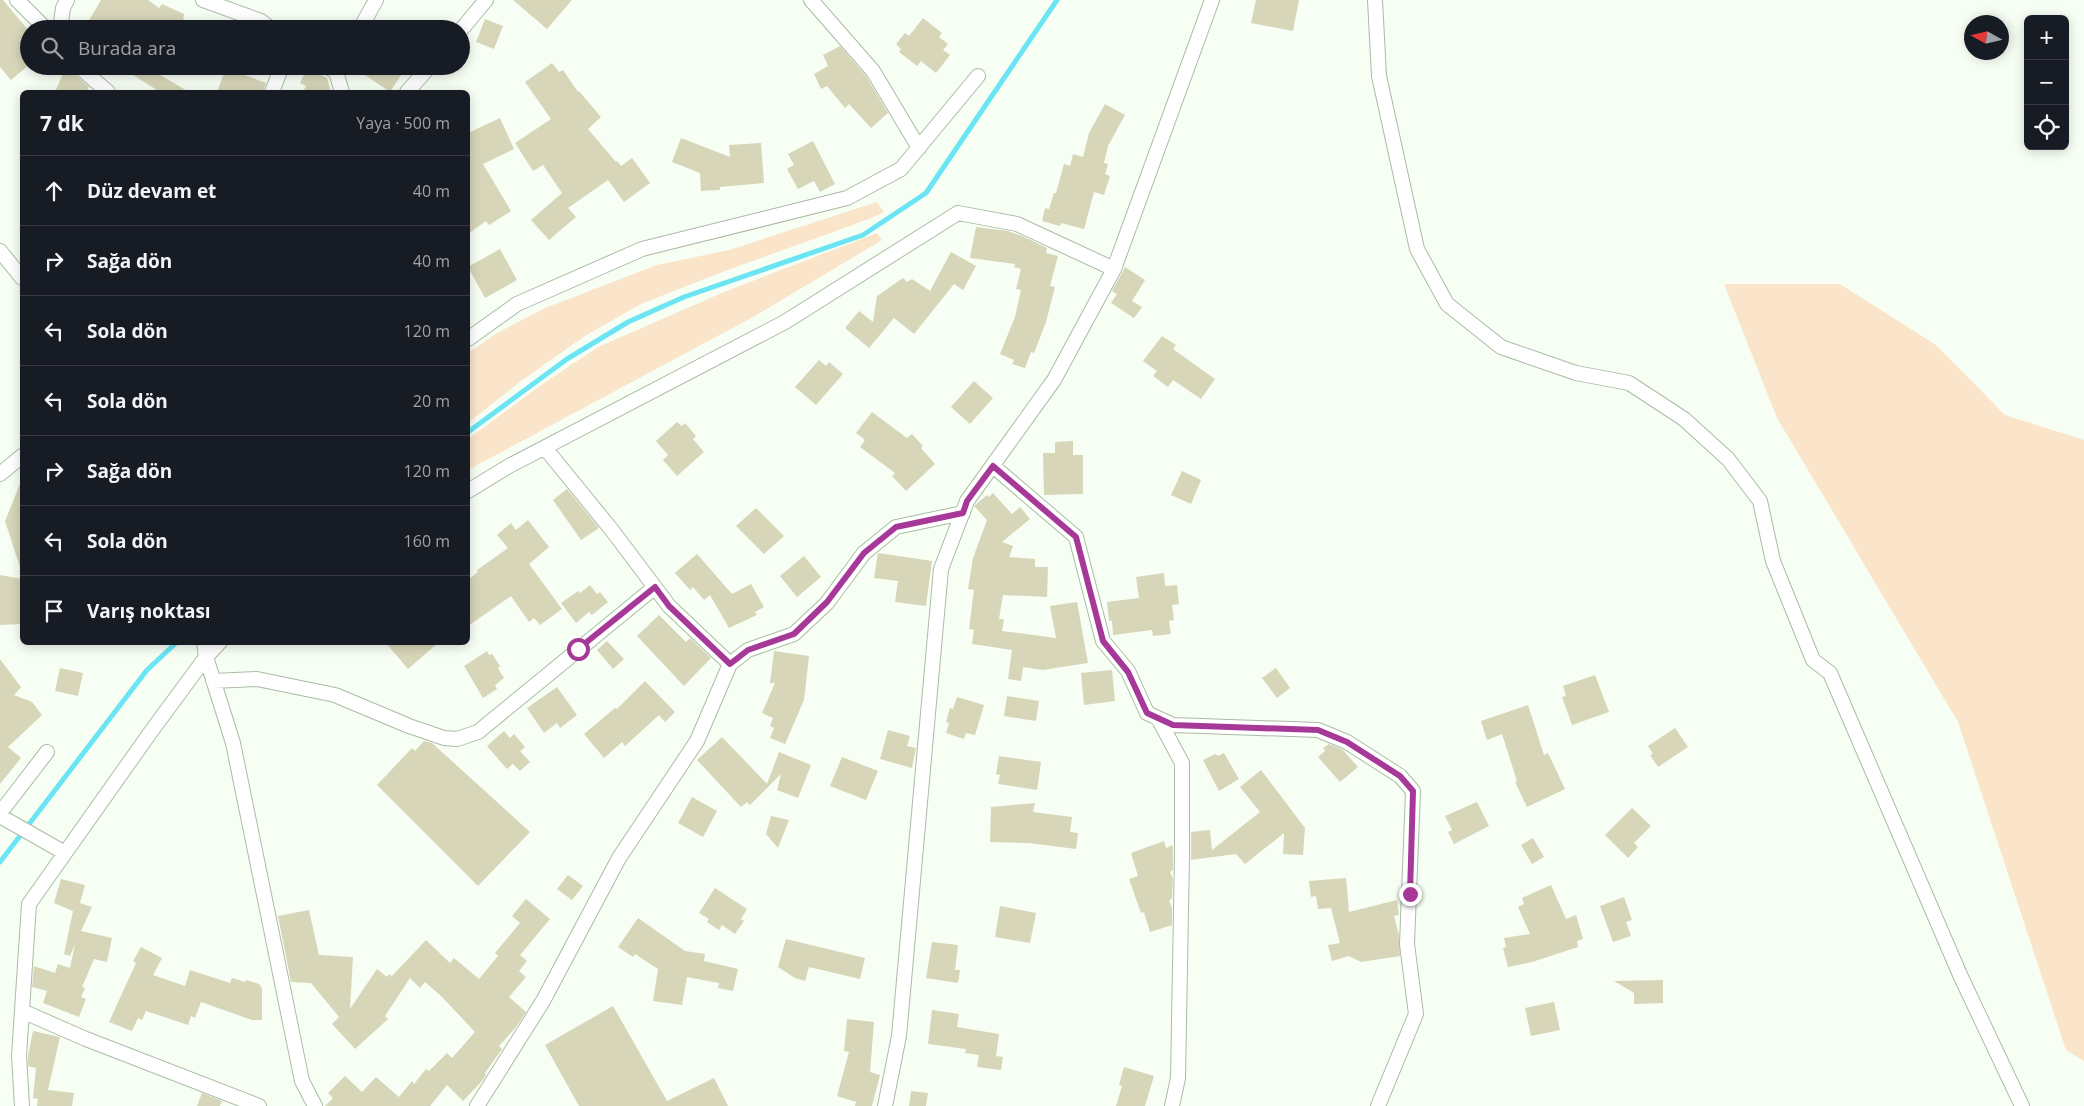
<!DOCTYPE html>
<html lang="tr">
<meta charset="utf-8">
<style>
:root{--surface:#171b24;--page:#20242c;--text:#f1f3f6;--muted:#9ea1a6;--line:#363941}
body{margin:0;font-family:"Open Sans",sans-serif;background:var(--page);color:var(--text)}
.controls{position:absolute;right:15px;top:15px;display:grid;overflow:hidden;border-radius:8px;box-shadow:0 2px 12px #0003}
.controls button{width:45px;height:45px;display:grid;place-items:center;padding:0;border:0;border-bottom:1px solid var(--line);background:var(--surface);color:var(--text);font:25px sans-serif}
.compass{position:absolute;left:1964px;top:15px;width:45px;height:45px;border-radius:50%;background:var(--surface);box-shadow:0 2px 12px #0003;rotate:278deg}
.stop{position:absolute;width:15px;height:15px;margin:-11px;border:4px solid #a63998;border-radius:50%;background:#fff}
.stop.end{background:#a63998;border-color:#fff;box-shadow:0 1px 5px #0008}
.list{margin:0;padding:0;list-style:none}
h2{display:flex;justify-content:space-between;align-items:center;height:65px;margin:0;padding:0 20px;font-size:21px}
h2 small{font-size:16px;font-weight:400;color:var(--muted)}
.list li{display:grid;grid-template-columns:32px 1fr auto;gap:15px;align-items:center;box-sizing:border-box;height:70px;padding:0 20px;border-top:1px solid var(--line)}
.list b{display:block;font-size:19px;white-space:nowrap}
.list em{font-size:16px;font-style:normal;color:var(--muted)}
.icon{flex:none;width:28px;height:28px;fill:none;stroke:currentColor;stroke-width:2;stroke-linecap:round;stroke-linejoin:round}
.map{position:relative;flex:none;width:2084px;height:1106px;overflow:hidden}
.search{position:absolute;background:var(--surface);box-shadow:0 2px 12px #0003;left:20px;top:20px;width:450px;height:55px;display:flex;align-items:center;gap:12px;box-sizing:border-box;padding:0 18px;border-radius:28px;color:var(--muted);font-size:19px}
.panel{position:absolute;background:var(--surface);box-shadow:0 2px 12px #0003;left:20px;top:90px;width:450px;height:555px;border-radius:8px}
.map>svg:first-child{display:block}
</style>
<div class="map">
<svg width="2084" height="1106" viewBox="0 0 2084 1106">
<rect width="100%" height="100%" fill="#f7fef4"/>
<path fill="#fbe5ca" d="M877,202L884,212L869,219L725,271L641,304L585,336L521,381L468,423V353L497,333L545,308L657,265L729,250Z
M877,233L882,240L755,316L468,470V439L541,385L598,347L724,292Z
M1724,284H1840L1936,345L2005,415L2084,440V1061L2066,1050L1958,722L1777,418Z"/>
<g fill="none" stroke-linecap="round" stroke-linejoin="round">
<path stroke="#6be5f3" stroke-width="5" d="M468,432L567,359L628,322L684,297L863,235L926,193L1057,0
M0,862L147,670L177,642"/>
</g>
<path fill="#d7d6b9" d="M0,0H3L29,31V65L11,80L0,67Z
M101,0H148L159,8L162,4L184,14L182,29H84Z
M513,0H572L547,29Z
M1256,0H1299L1293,31L1251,23Z
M923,18L942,33L939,37L948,44L943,50L950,55L936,73L921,61L917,66L899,52L901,49L896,44L905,33L909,36Z
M485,19L503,26L494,49L476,42Z
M840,46L866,76L888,113L871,128L849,104L845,108L827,86L821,89L814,74L828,66L823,55Z
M552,63L559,72L563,70L578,92L579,91L601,117L588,129L616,162L617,161L621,166L632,158L650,183L624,202L608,180L568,208L576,217L549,240L531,220L562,193L543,165L533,171L515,143L551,119L525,82Z
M119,66H145L189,92H160Z
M352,66H407L390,92Z
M66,67L89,87L86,92H55Z
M226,68L266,83L263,92H217Z
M307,68L327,78L331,92H303L306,86L300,83Z
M1105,104L1125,115L1108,146L1104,163L1108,164L1105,174L1110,176L1104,195L1094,192L1084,229L1061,223L1060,226L1042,221L1045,208L1049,209L1054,193H1056L1064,164L1070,166L1073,154L1083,157L1089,133Z
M500,118L514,149L483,164L511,211L489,225L486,221L468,234V133Z
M681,138L730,157L729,145L761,143L764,183L720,187V190L701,191L700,173L672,162Z
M813,141L835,184L820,192L814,181L798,189L787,169L794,165L788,154Z
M976,227L1008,231L1022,236L1047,248L1046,253L1058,256L1050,286L1055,287L1046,322L1034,353L1031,352L1025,368L1012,364L1014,360L1000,354L1015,317L1021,290L1016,289L1021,269L1014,267L1015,264L970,258Z
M500,249L517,280L485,298L468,267Z
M951,252L976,266L963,290L954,284L914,334L894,318L869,348L845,328L859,311L873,322L877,296L903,278L907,282L912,279L930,291Z
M1125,267L1145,280L1132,301L1142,307L1134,318L1111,303L1117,294L1112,291Z
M1162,336L1176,345L1173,349L1215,379L1201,399L1173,380L1168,387L1153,376L1157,371L1143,361Z
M819,360L826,366L829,362L843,374L816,405L795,387Z
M974,381L993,398L970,424L951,407Z
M872,412L907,438L912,434L923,446L921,448L935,464L906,491L892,476L895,473L860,447L865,440L856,433Z
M677,422L682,426L685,423L696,436L693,439L704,452L677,476L663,460L668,455L656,441Z
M1073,441V455H1083V494L1044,495L1043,453H1055V442Z
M1182,471L1201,480L1191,504L1171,495Z
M22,479V566L20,567L5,521Z
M567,489L599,528L581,540L553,500Z
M993,493L1012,514L1020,507L1030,519L1002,542L1013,546L1009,557L1035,559V567H1048L1047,597L1003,595L999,619H1004L1002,631L1056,638L1050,606L1077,602L1088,663L1043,670L1023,667L1021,681L1008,679L1012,650L972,644L974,630L969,629L974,590L968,589L973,558L987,520L974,506L987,495L989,497Z
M756,508L784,536L764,554L736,526Z
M528,520L549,547L529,564L562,609L540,625L534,618L529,622L511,596L468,626V580L478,572L477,570L508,548L497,535L511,523L516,530Z
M878,553L932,561L926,606L895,602L898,581L874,578Z
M697,554L732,594L751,584L764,607L755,612L757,615L729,628L710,595L704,600L693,587L690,590L675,573Z
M804,556L821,577L797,597L780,576Z
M1164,573L1165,586L1177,585L1179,604L1172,605L1174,620L1169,621L1171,634L1153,636L1152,630L1113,635L1112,621H1109L1107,602L1139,598L1136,577Z
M0,575L22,579V624L0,625Z
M590,585L597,594L600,592L608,602L592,615L589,612L576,623L561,603L578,591L580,593Z
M659,615L686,642L690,638L711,658L684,686L637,636Z
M607,641L624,659L613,669L597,650Z
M385,642H439L408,669Z
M487,651L489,655L492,654L500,666L498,668L504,678L495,685L497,689L483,698L464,666Z
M774,651L809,656L804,700L785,744L770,738L774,728L770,726L773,718L762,713L775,683H770Z
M0,659L21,687L14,695L32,702L42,715L8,747L21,758L0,784Z
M60,668L83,673L78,696L55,691Z
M1276,668L1290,688L1277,698L1262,678Z
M1112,670L1115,701L1084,705L1081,673Z
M1595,675L1609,712L1572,725L1562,697L1566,696L1563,686Z
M645,681L675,712L665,722L659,715L625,746L622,742L604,758L584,734L615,708L617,709Z
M557,687L577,715L560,728L557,723L544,733L527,708Z
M1007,696L1039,701L1036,721L1004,716Z
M957,697L984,705L975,735L966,733L964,739L946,733L949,723L946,722L950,708L953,709Z
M1528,705L1544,755L1548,753L1565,789L1527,807L1515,782L1517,781L1502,734L1487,740L1481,721Z
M1675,728L1688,747L1658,767L1650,755L1653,754L1648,746Z
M888,730L910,736L907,746L916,748L912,768L880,759Z
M504,731L510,738L514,734L525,747L520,751L530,762L520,771L513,764L507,769L487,746Z
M722,737L767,784L779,752L811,765L798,798L777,790L781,774L750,805L747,802L741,807L697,760Z
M424,741L432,743L530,832L478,886L377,785L412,748L415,751Z
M1329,744L1343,750L1358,767L1340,782L1318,757L1325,751L1323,748Z
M1224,753L1239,779L1219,791L1203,760L1215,754L1218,756Z
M999,756L1041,762L1037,790L998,784L1000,775L996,774Z
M842,757L878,771L866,800L830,786Z
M1261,770L1305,828L1303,855L1283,854L1284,833L1245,864L1236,854L1191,860V832L1210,830L1212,850L1260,812L1240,787Z
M692,797L717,811L703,837L678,823Z
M1477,802L1489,826L1454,844L1448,832L1452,830L1445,816Z
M1035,803L1033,812L1072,817L1070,832L1078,833L1076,849L1029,843L990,842L991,807Z
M1632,808L1651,826L1634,843L1638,847L1628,858L1605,835Z
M771,816L789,820L778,848L766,834Z
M1533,838L1544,857L1532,864L1521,845Z
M1164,841L1166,848L1173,845V870L1170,872L1173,879L1172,899L1169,900L1172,908V925L1150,932L1144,912L1141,913L1129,879L1138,876L1131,853Z
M568,875L583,886L572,900L557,889Z
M1346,878L1349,912L1397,900L1399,915L1394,916L1399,935L1400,956L1361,962L1349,956L1332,961L1328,945L1340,943L1331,908L1318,909L1316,896L1311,897L1309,881Z
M61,879L85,885L80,903L92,907L81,931L112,938L107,962L94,959L82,987L85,988L81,997L86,999L79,1017L43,1003L47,991L32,987L34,966L55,973L58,964L70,968L75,944L70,956L64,954L73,911L54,903Z
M1551,885L1566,919L1576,915L1583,939L1577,941L1578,947L1532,962L1508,967L1503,948L1506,947L1504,938L1530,934L1518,907L1524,904L1522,898Z
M715,888L747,909L741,919L744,921L735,934L722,925L719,930L707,922L709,919L699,913Z
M1624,897L1632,920L1626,922L1631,936L1613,942L1600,906Z
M526,899L550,919L520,955L527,961L519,971L526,977L509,997L526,1012L516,1027L499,1046L502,1049L485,1073L486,1075L482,1081L463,1101L447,1085L430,1106H325L333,1098L328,1093L345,1076L362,1092L376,1077L399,1097L412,1081L414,1084L426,1069L429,1071L447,1053L452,1058L475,1032L442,997L425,982L420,988L410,978L385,1016L388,1019L355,1049L332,1024L339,1017L311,983L291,982L278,916L309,910L319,955L353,957L350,1009L377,969L387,977L389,974L392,976L426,940L450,963L454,958L479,979L498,956L495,953L520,923L512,916Z
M1000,906L1036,913L1030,943L995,937Z
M638,918L685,951L705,954L704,961L738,969L733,991L718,988L719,983L687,977L682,1005L653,1001L658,969L635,954L633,957L618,947Z
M786,939L865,958L860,979L809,967L805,981L795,978L778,967Z
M932,942L958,945L955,970H960L958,983L926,978Z
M141,947L162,958L153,975L185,986L190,970L230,983L232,978L245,982L246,980L259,984L262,988V1020H252L201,1002L195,1018L191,1016L188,1025L146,1011L142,1020L138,1018L132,1031L109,1022L136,963L133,961Z
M1663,980V1003L1634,1004V993L1614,981Z
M1554,1002L1560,1030L1531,1036L1525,1008Z
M613,1006L667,1101L714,1078L728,1106H579L545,1045Z
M932,1010L959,1014L957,1027L999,1034L996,1056L1003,1057L1001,1070L977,1067L979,1055L965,1053L966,1049L928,1044Z
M847,1019L874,1022L870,1072L880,1075L872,1106H855L856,1102L837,1096L849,1052L844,1051Z
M33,1031L60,1037L48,1090L74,1093L72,1106H37L38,1099L33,1098L36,1068L28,1066V1056Z
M1124,1067L1154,1076L1145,1106H1116L1122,1086L1119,1085Z
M911,1091L928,1093L926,1106H909Z
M202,1093L222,1101L220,1106H197Z"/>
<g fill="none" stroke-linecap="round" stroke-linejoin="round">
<g stroke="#aabca5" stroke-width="16">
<path id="street" d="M17,0L46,29
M203,0L261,21L271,29
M811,0L873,71L919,148
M1375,0L1379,76L1417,249L1447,304L1501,347L1576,373L1629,383L1684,419L1728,459L1760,501L1773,561L1813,660L1830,673L1961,977L2022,1106
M60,29L63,8L67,0
M360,29L376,0
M461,30L486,0
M78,66L108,92
M326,66L336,72L342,92
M272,92L282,66
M407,92L430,66
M0,251L22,278
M468,339L517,304L642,249L847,198L901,169L978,76
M545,448L611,529L669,606L730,664
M993,466L1076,537L1103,641L1128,671L1147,713L1173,725L1318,730L1347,742L1400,776L1413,791L1407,944L1416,1014L1378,1106
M0,474L22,456
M468,491L509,466L785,322L958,213L1017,224L1114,269
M204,642L206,657L233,743L302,1081L315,1106
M213,681L257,679L335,695L409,726L444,738L457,739L478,732L655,587
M1159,720L1182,763V855L1178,1078L1172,1106
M0,813L47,752
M0,816L65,853
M22,1011L86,1039L259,1106
M22,1106L19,1056L29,904L150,733L206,657L220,642
M477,1106L543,1001L619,858L697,741L730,664L748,650L794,634L827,603L864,553L896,527L963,513
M885,1106L899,1036L941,569L967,501L1054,380L1114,269L1212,0"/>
</g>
<use href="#street" stroke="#fff" stroke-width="14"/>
</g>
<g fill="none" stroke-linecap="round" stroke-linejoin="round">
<path stroke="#a63998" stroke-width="6" d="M578,649L655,587L669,606L730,664L748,650L794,634L827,602L864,553L896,527L963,513L967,501L993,466L1076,537L1103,641L1128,672L1147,713L1173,725L1318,730L1347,742L1400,776L1413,791L1410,894"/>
</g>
</svg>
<div class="controls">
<button>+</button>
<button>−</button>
<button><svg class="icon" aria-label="locate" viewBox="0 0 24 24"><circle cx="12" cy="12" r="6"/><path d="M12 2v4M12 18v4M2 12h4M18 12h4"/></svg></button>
</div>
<svg class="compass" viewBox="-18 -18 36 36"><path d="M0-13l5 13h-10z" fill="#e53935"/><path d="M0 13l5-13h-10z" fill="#9ea1a6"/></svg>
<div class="stop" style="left:578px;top:649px"></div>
<div class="stop end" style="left:1410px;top:894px"></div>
<div class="search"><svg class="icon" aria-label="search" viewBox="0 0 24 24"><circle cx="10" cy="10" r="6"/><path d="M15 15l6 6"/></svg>Burada ara</div>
<section class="panel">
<h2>7 dk<small>Yaya · 500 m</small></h2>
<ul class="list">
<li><svg class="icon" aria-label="ahead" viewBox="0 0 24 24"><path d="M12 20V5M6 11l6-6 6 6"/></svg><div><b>Düz devam et</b></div><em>40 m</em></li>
<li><svg class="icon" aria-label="right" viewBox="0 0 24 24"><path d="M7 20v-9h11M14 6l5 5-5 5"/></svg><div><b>Sağa dön</b></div><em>40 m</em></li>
<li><svg class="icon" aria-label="left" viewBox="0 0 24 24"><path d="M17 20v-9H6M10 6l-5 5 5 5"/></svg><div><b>Sola dön</b></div><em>120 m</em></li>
<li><svg class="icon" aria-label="left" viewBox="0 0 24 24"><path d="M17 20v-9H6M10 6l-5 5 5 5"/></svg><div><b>Sola dön</b></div><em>20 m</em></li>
<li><svg class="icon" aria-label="right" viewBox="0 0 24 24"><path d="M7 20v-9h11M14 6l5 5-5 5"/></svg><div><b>Sağa dön</b></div><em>120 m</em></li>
<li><svg class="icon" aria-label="left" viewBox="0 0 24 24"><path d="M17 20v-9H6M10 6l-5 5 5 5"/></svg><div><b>Sola dön</b></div><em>160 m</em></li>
<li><svg class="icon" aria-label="arrive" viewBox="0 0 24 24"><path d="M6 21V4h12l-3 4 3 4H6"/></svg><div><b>Varış noktası</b></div></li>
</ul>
</section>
</div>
